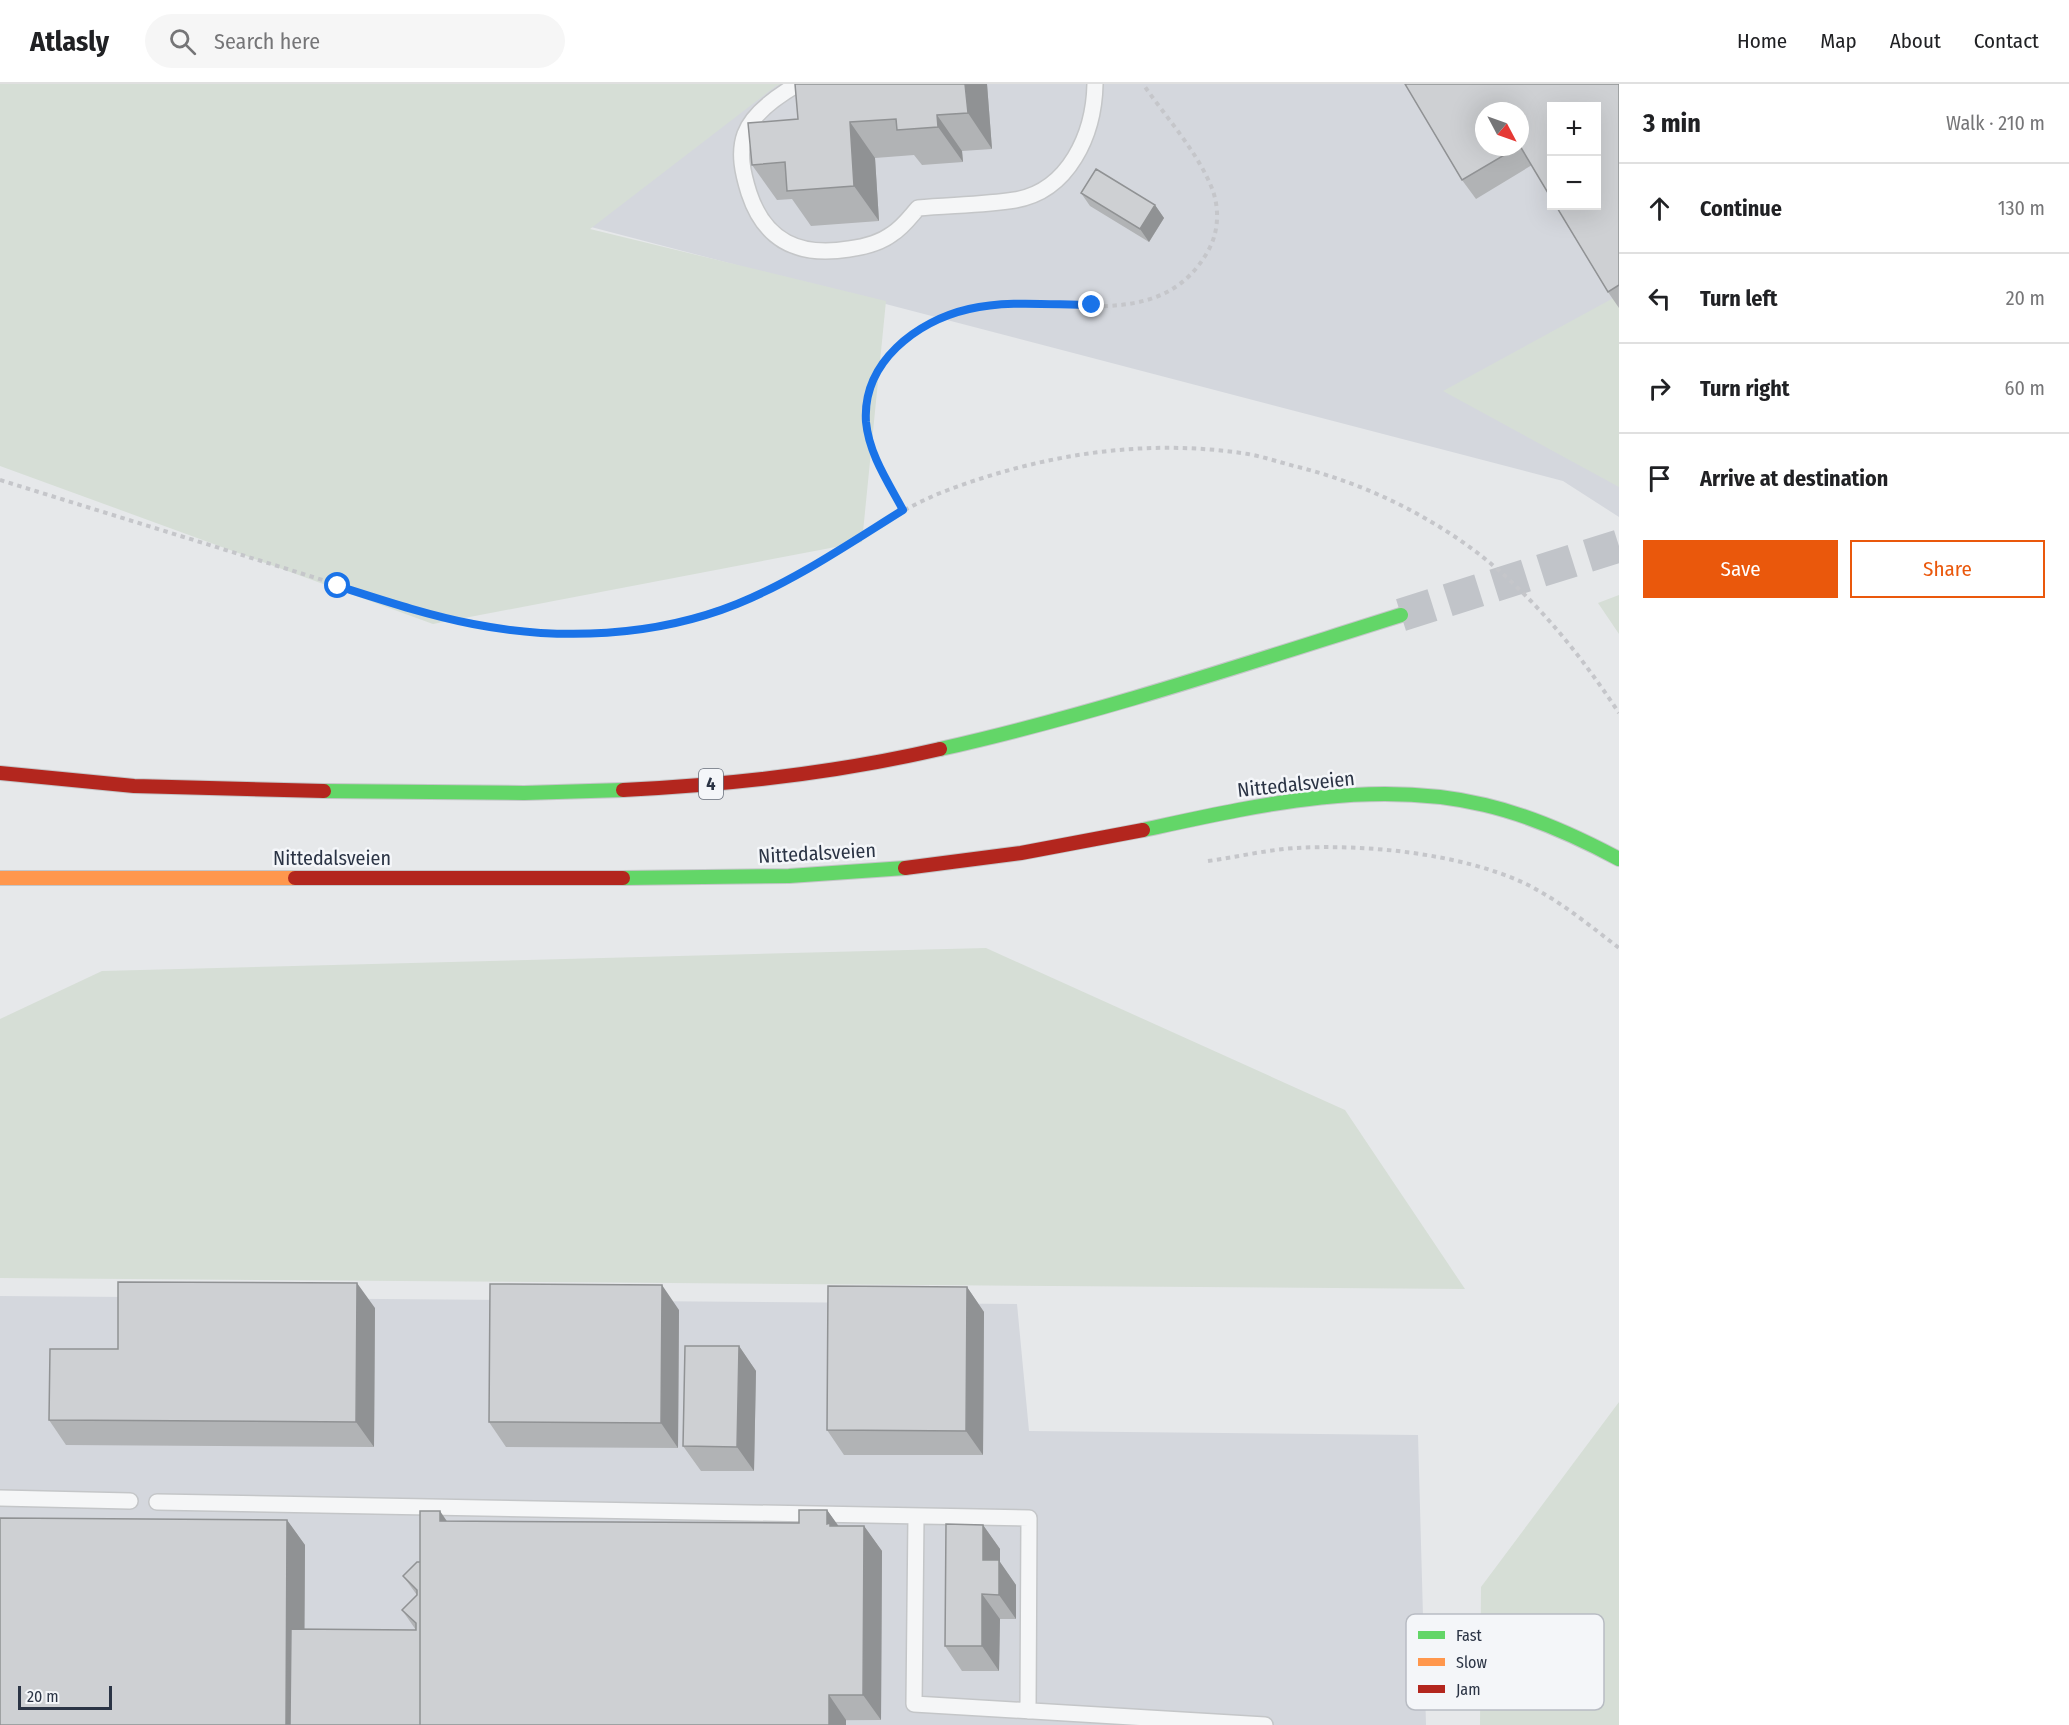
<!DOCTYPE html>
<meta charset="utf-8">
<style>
:root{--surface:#fff;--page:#f6f6f6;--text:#202124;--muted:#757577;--line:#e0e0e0;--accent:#ea580c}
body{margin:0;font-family:"Fira Sans Condensed",sans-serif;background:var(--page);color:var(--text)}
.controls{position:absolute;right:18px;top:18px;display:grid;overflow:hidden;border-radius:0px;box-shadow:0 6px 24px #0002}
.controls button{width:54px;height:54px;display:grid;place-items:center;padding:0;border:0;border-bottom:2px solid var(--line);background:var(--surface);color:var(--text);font:30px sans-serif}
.compass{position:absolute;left:1475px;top:18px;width:54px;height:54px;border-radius:50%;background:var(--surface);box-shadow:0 6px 24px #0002;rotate:131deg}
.scale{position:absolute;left:18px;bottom:15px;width:94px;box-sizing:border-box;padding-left:6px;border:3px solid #2b3445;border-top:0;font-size:16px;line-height:21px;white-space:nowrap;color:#2b3445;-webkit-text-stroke:4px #f4f6f9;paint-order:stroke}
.stop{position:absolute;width:18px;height:18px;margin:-14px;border:4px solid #1a73e8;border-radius:50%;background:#fff}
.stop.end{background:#1a73e8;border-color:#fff;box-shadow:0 2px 6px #0008}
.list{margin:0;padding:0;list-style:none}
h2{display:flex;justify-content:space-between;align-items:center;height:78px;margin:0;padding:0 24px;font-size:26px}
h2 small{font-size:20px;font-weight:400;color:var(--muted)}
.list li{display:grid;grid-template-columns:39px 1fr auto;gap:18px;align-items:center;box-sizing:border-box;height:90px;padding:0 24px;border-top:2px solid var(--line)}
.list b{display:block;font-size:22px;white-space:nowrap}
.list em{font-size:20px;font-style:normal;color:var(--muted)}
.actions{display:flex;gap:12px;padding:18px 24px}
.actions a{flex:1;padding:14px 0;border:2px solid var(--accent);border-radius:0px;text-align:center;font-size:21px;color:var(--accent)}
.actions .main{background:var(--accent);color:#fff}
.icon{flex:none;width:33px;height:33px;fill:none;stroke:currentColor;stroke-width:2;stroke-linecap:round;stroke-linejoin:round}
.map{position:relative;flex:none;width:1619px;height:1641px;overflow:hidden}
header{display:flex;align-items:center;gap:36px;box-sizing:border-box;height:84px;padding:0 30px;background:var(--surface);border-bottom:2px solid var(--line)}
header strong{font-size:28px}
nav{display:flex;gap:33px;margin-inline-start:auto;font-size:21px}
.search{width:420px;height:54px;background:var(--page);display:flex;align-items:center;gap:15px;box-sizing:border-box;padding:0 21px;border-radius:33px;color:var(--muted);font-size:22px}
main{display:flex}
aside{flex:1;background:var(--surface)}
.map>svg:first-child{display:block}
</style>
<header>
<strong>Atlasly</strong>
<div class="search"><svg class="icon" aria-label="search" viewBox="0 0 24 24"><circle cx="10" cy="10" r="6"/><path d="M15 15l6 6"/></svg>Search here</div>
<nav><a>Home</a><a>Map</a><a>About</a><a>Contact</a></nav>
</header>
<main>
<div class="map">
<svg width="1619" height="1641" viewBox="0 0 1619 1641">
<rect width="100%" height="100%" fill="#e6e8ea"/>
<path fill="#d4d7dd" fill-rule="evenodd" d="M648,0H1619V433L1563,397L591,143ZM1552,22H1596V122H1552ZM1484,27H1520V63H1484Z
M0,1212L1017,1220L1029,1347L1418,1351L1426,1641H0Z"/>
<path fill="#d6ded6" d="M0,0H781L776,2L590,145L886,217L862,458L433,540L0,382Z
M1619,211V403L1443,307Z
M1619,511V550L1598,519Z
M986,864L1345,1026L1465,1205L0,1194V935L102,887Z
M1619,1318V1641H1480L1481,1503Z"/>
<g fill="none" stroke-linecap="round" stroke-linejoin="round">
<path stroke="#c1c4c9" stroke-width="33" stroke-dasharray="33 16" stroke-linecap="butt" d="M1401,531L1619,462"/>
<g stroke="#c4c6c8" stroke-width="18">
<path id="lane" d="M798,0C779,11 753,28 745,50C738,69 743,90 749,109C765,158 800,173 849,165C864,163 880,159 892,150C903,143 910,133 918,124C950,121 984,121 1015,116C1069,107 1094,50 1095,0
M0,1414L130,1417
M157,1418L1029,1434L1028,1627
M916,1432L914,1620L1265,1641"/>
</g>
<g stroke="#c4c6c8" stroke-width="16">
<path id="fast" d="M940,665C1096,630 1248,579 1401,531
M324,707L524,709L623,706
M1143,746C1254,722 1372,694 1485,721C1532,732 1576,752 1619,775
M623,794L789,792L905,784"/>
</g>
<g stroke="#c4c6c8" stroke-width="16">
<path id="slow" d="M0,794H295"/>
</g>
<g stroke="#c4c6c8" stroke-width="16">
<path id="jam" d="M0,689L134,702L324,707
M623,706C729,701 836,689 940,665
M905,784L1021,769L1143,746
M295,794H623"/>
</g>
<path stroke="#c5c6ca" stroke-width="4" stroke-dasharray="4.5 4.5" stroke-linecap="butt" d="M0,396L429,529C569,563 681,556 809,484C855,458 897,425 948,406C1044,370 1146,354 1248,370C1264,373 1279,378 1294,382C1360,398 1424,428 1479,470C1535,514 1580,570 1619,629
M903,426C875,376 852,343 879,286C889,265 907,251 928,241C955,228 981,222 1011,221C1082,218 1166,242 1208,167C1219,148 1220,123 1211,102C1196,66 1165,32 1143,0
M1208,777C1237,773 1266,766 1295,764C1365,760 1459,769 1524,799C1559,816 1589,841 1619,864"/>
<use href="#lane" stroke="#f5f6f7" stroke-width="15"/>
<use href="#fast" stroke="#63d668" stroke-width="14"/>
<use href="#slow" stroke="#ff974d" stroke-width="14"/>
<use href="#jam" stroke="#b3261e" stroke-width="14"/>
</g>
<path fill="#b1b3b5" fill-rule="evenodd" d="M795,0H987L992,65L962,67L963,78L922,81L914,71L875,74L879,137L811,142L792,115L777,116L752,81L798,35Z
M1405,0H1619V224L1608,208L1556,122H1596V22H1551V114L1532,81L1476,115L1462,96ZM1484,27H1520V63H1484Z
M1081,109L1155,121L1164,134L1149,158L1090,122Z
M967,1203L984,1228L983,1371H844L827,1346Z
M375,1224L374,1363L66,1361L49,1336L118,1265Z
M679,1226L678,1364L506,1363L489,1338Z
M739,1262L756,1287L754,1387H701L683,1362Z
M827,1426L838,1442H864L882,1467L881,1636L0,1641L287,1436L305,1461L304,1545L416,1546L402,1526L417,1511L403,1492L420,1478L446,1437L799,1439Z
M983,1441L1000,1465V1478L1016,1501V1535H1000L999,1587H962L945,1562Z"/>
<path fill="#909294" d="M965,0H987L992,65L968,29Z
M937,31L962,67L963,78L938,43Z
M850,38L875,74L879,137L854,102Z
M1155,121L1164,134L1149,158L1140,145Z
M357,1199L375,1224L374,1363L356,1338Z
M662,1201L679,1226L678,1364L661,1339Z
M967,1203L984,1228L983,1371L966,1347Z
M739,1262L756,1287L754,1387L737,1363Z
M827,1426L845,1451L827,1440Z
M440,1427L457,1452L440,1437Z
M287,1436L305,1461L304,1641H286Z
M983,1441L1000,1465V1478L1016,1501V1535L999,1511L983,1476Z
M864,1442L882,1467L881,1636L863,1611Z
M982,1510L1000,1535L999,1587L982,1562Z
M829,1611L846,1636V1641H829Z"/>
<path fill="#ced0d3" stroke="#909294" stroke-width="1.5" d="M795,0H965L968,29L937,31L938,43L897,46L896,35L850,38L854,102L787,107L785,78L752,81L748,39L798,35Z
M1405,0H1619V201L1608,208L1556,122H1596V22H1551V114L1520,62V27H1484V63H1518L1462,96Z
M1096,85L1155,121L1140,145L1081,109Z
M118,1198L357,1199L356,1338L49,1336L50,1265H118Z
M490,1200L662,1201L661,1339L489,1338Z
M828,1202L967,1203L966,1347L827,1346Z
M685,1262H739L737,1363L683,1362Z
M799,1426H827V1440L830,1439V1442H864L863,1611H829V1641H420V1427H440V1437L799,1439Z
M0,1434L287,1436L286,1641H0Z
M946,1440L983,1441V1476H999V1511L982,1510V1562H945Z
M417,1478H420V1641H290L291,1545L416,1546V1539L402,1526L417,1511V1506L403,1492Z"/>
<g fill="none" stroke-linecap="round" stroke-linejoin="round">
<path stroke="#1a73e8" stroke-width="8" d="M338,502C382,516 427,531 473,540C560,557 655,553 737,520C796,496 850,459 903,426C888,398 869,370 866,338C862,278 917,237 969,225C1008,216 1052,221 1092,221"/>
</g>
<g text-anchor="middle" stroke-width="5" stroke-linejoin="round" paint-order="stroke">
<rect fill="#f4f6f9" stroke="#676e7b" stroke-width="1.5" x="699" y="685" width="24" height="30" rx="4.5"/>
<g font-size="18" font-weight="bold" fill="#2b3445">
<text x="711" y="706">4</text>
</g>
<g font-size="20" fill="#2b3445" stroke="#f4f6f9">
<text transform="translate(1296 700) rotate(-6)" y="7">Nittedalsveien</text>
<text transform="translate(817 769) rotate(-3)" y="7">Nittedalsveien</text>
<text x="332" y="781">Nittedalsveien</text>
</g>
</g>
<rect x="1406" y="1530" width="198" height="96" rx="9" fill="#f4f6f9" stroke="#b8bcc3" stroke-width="1.5"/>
<rect x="1418" y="1547" width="27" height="8" fill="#63d668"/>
<rect x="1418" y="1574" width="27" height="8" fill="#ff974d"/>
<rect x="1418" y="1601" width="27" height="8" fill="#b3261e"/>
<g font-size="16" fill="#2b3445">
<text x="1456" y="1557">Fast</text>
<text x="1456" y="1584">Slow</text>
<text x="1456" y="1611">Jam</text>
</g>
</svg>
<div class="controls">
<button>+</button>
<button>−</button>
</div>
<svg class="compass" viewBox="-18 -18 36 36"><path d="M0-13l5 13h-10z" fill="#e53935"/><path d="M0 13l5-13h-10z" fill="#757577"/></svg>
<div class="scale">20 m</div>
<div class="stop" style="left:338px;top:502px"></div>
<div class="stop end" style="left:1092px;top:221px"></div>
</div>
<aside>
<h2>3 min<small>Walk · 210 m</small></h2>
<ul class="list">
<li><svg class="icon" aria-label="ahead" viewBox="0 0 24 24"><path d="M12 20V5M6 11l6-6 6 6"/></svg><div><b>Continue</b></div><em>130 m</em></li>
<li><svg class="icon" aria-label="left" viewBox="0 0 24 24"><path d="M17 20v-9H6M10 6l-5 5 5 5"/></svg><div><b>Turn left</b></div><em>20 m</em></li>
<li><svg class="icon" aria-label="right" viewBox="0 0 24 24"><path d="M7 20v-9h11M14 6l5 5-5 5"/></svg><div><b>Turn right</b></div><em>60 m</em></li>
<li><svg class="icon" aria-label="arrive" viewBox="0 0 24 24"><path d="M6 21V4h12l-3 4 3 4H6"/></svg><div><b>Arrive at destination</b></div></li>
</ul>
<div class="actions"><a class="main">Save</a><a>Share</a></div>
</aside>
</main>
